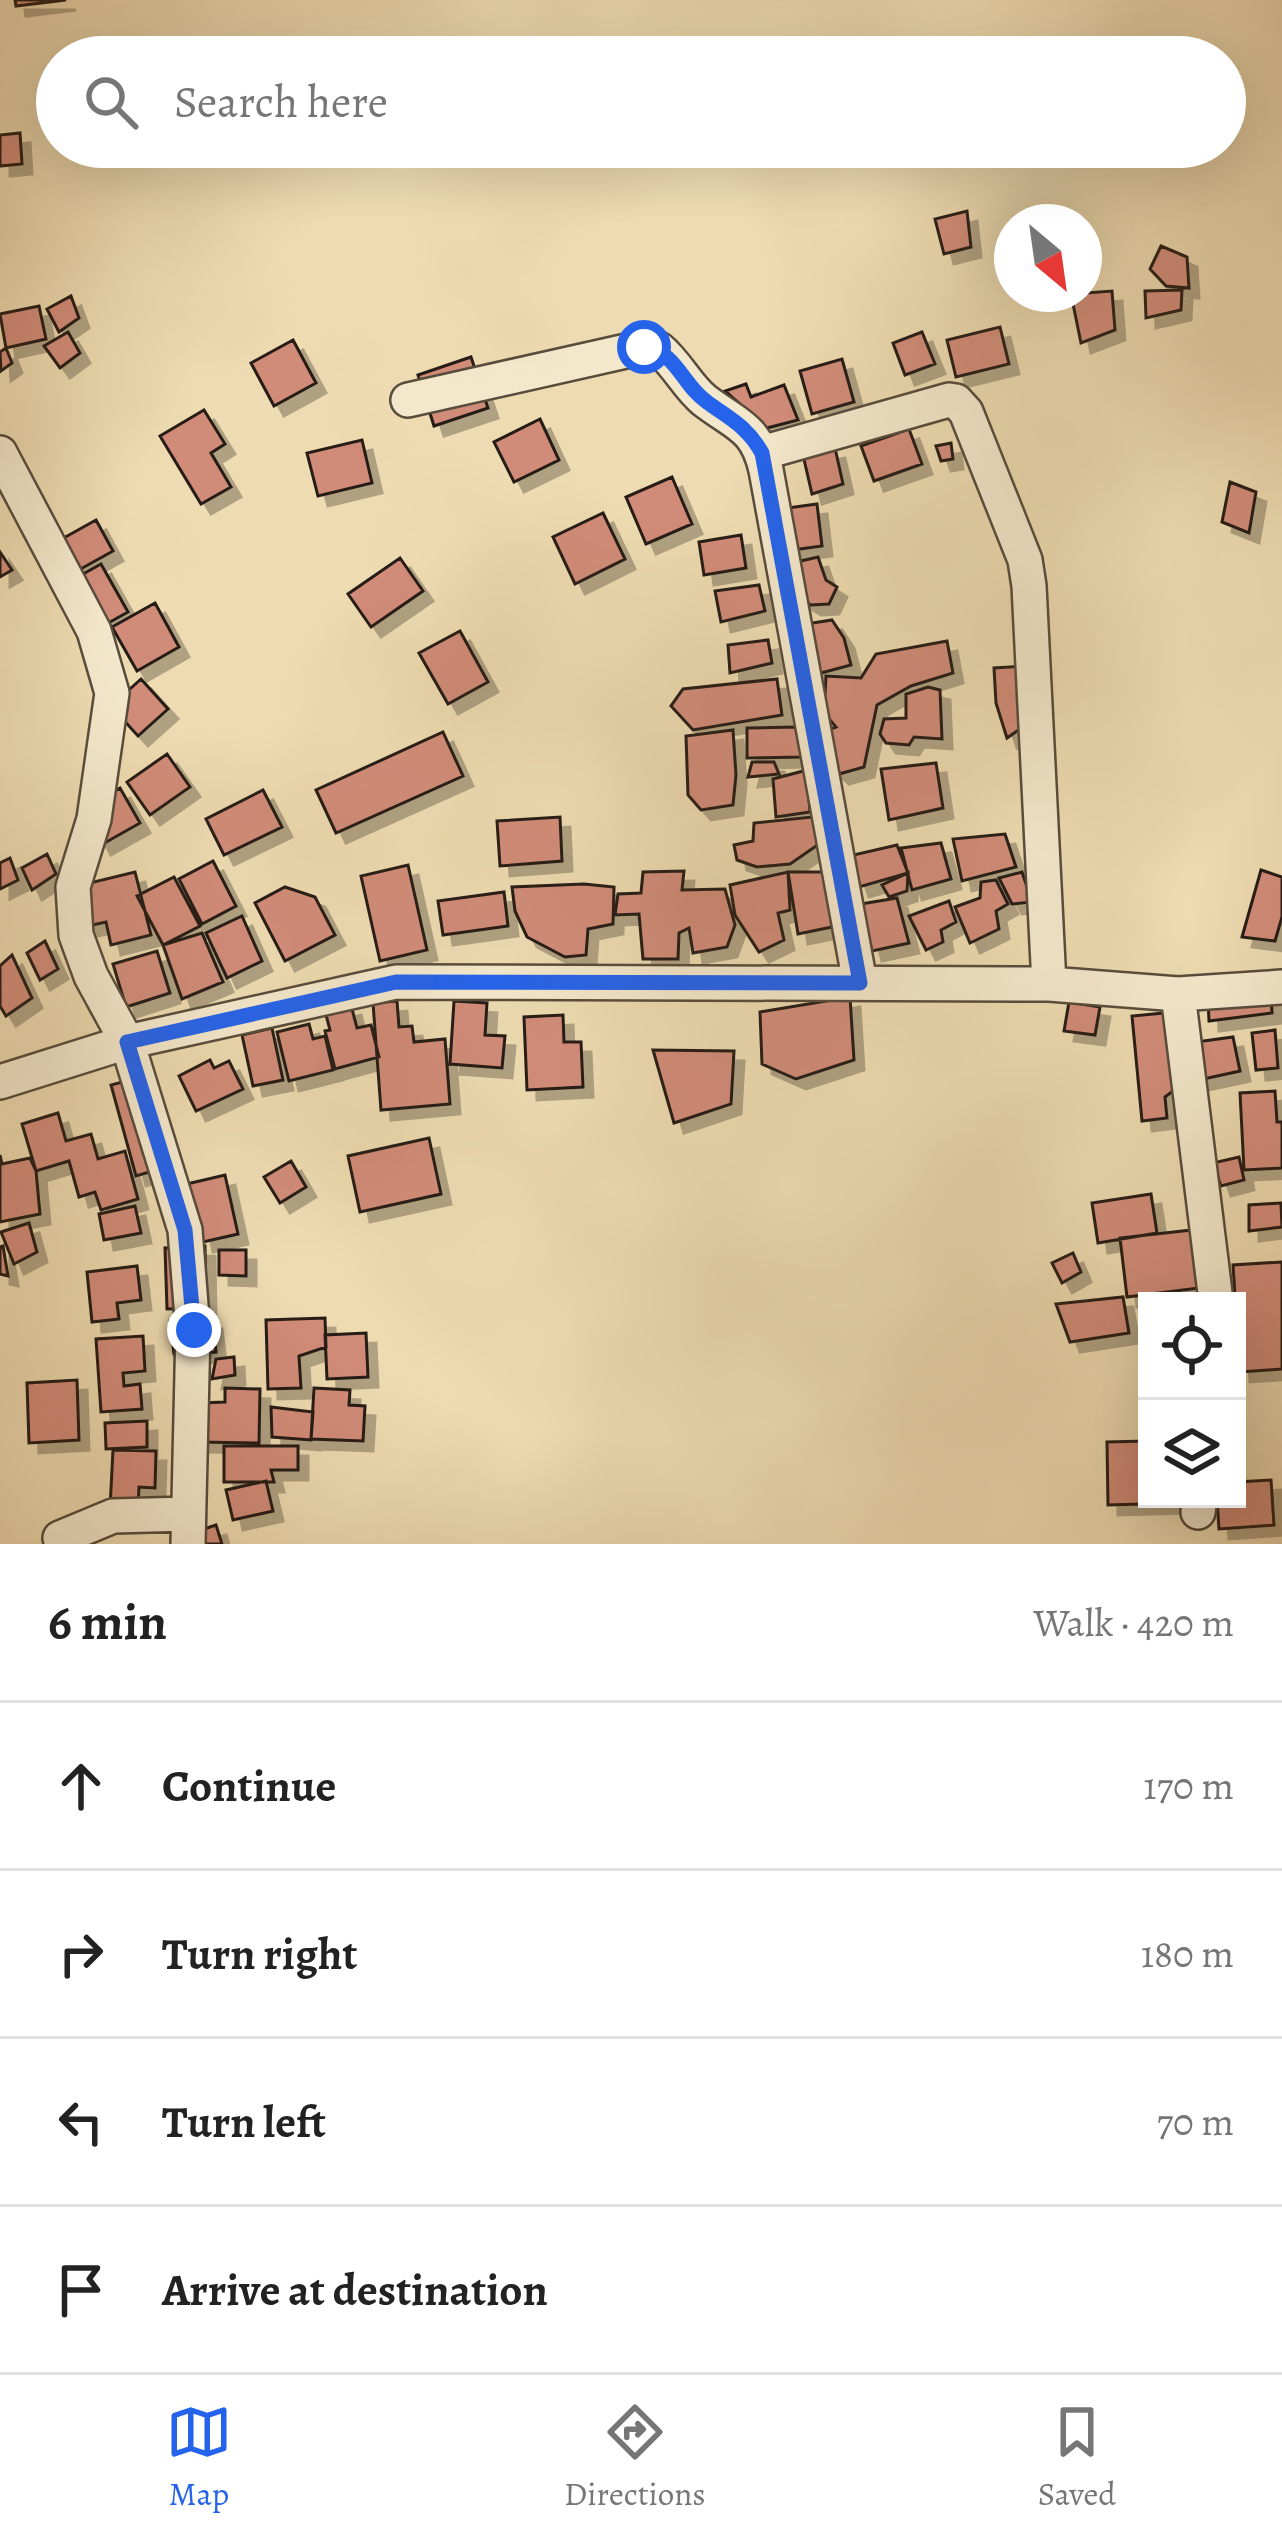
<!DOCTYPE html>
<meta charset="utf-8">
<style>
:root{--surface:#fff;--page:#f2f2f2;--text:#222;--muted:#767676;--line:#e0e0e0;--accent:#2563eb}
body{margin:0;font-family:Alegreya,serif;background:var(--page);color:var(--text)}
.controls{position:absolute;right:36px;bottom:36px;display:grid;overflow:hidden;border-radius:0px;box-shadow:0 12px 48px #0002}
.controls button{width:108px;height:108px;display:grid;place-items:center;padding:0;border:0;border-bottom:3px solid var(--line);background:var(--surface);color:var(--text);font:60px sans-serif}
.compass{position:absolute;left:994px;top:204px;width:108px;height:108px;border-radius:50%;background:var(--surface);box-shadow:0 12px 48px #0002;rotate:151deg}
.stop{position:absolute;width:36px;height:36px;margin:-27px;border:9px solid #2563eb;border-radius:50%;background:#fff}
.stop.end{background:#2563eb;border-color:#fff;box-shadow:0 3px 12px #0008}
.list{margin:0;padding:0;list-style:none}
h2{display:flex;justify-content:space-between;align-items:center;height:156px;margin:0;padding:0 48px;font-size:51px}
h2 small{font-size:39px;font-weight:400;color:var(--muted)}
.list li{display:grid;grid-template-columns:78px 1fr auto;gap:36px;align-items:center;box-sizing:border-box;height:168px;padding:0 48px;border-top:3px solid var(--line)}
.list b{display:block;font-size:45px;white-space:nowrap}
.list em{font-size:39px;font-style:normal;color:var(--muted)}
.icon{flex:none;width:66px;height:66px;fill:none;stroke:currentColor;stroke-width:2;stroke-linecap:round;stroke-linejoin:round}
.map{position:relative;flex:none;width:1282px;height:1544px;overflow:hidden}
.search{position:absolute;background:var(--surface);box-shadow:0 12px 48px #0002;left:36px;right:36px;top:36px;height:132px;display:flex;align-items:center;gap:30px;box-sizing:border-box;padding:0 42px;border-radius:66px;color:var(--muted);font-size:45px}
.sheet{height:828px;background:var(--surface)}
nav{display:flex;justify-content:space-around;align-items:center;box-sizing:border-box;height:168px;border-top:3px solid var(--line);background:var(--surface);font-size:33px;color:var(--muted)}
nav a{display:grid;justify-items:center;gap:6px}
nav .on{color:var(--accent)}
.map>svg:first-child{display:block}
</style>
<div class="map">
<svg width="1282" height="1544" viewBox="0 0 1282 1544">
<defs>
<filter id="shadow"><feDropShadow dx="10" dy="10" stdDeviation="0" flood-color="#0004"/></filter>
</defs>
<rect width="100%" height="100%" fill="#eedbb1"/>
<filter id="stains"><feTurbulence type="fractalNoise" baseFrequency=".00167" numOctaves="4"/><feColorMatrix values="0 0 0 0 .2 0 0 0 0 .09 0 0 0 0 .02 0 0 0 .5 -.17"/></filter>
<radialGradient id="worn" r=".72"><stop offset=".6" stop-color="#630" stop-opacity="0"/><stop offset="1" stop-color="#630" stop-opacity=".3"/></radialGradient>
<path fill="#d18c79" stroke="#261d15" stroke-width="3" filter="url(#shadow)" d="M15,0H66L16,6Z
M20,133L22,164L0,166V135Z
M967,211L971,247L944,254L935,219Z
M1161,246L1187,257L1189,288L1166,286L1150,269Z
M1182,290L1181,310L1146,318L1145,291Z
M1112,291L1115,330L1081,343L1071,294Z
M71,296L79,318L59,332L47,309Z
M39,306L46,339L6,348L0,314Z
M1000,327L1009,364L956,377L947,340Z
M68,332L80,353L60,368L44,346Z
M922,332L935,364L905,375L893,343Z
M293,340L316,383L274,406L251,363Z
M6,348L12,363L1,371L0,352Z
M471,357L488,408L434,426L418,375Z
M842,359L854,402L812,414L800,371Z
M746,384L751,397L784,385L798,420L767,428L725,391Z
M204,410L225,444L211,453L231,487L201,504L160,436Z
M540,419L559,460L514,482L494,442Z
M909,429L922,464L874,481L861,446Z
M362,440L372,483L318,496L307,453Z
M951,443L953,459L941,461L936,446Z
M835,448L843,484L812,494L803,455Z
M672,477L692,524L646,544L626,497Z
M1230,482L1256,492L1249,533L1222,522Z
M817,504L822,546L785,551L780,509Z
M603,513L625,559L575,584L553,537Z
M96,520L113,551L77,571L60,540Z
M741,535L746,568L704,575L699,542Z
M0,552L12,570L0,577Z
M818,557L826,580L837,587L829,604L811,605L792,593L788,564Z
M400,558L423,591L371,627L348,594Z
M101,564L128,612L94,631L67,583Z
M759,585L765,611L721,622L715,591Z
M155,603L179,647L137,671L112,627Z
M832,620L844,638L851,665L821,673L804,660L806,624Z
M460,631L488,682L448,704L419,653Z
M768,640L772,663L730,673L728,645Z
M947,641L953,673L911,686L877,705L864,767L839,774L828,764L822,732L836,727L824,713L826,676L861,678L876,654Z
M1024,666L1030,722L1007,738L996,703L994,668Z
M141,679L168,709L138,736L111,706Z
M777,679L782,715L693,730L671,706L683,689Z
M928,687L940,690L942,739L914,737L909,745L886,743L880,734L884,719L906,718V694Z
M795,727L802,741L801,757L747,758V728Z
M733,730L736,775L733,805L701,810L688,795L686,736Z
M443,732L463,776L336,833L316,790Z
M167,754L190,787L150,815L127,782Z
M752,762H774L779,774L748,777Z
M936,763L943,808L889,820L881,769Z
M807,770L810,812L776,817L773,779Z
M120,788L140,823L101,845L82,810Z
M263,790L282,827L224,855L206,819Z
M560,817L562,861L500,866L497,821Z
M812,817L822,842L790,864L757,867L737,860L734,845L753,841L754,823Z
M1005,834L1016,867L962,881L953,839Z
M941,843L951,879L912,890L901,848Z
M897,845L908,873L859,887L849,856Z
M47,854L56,874L32,890L22,868Z
M10,858L18,880L0,889V863Z
M213,861L236,906L202,924L179,879Z
M408,865L427,950L380,961L361,876Z
M1261,870L1282,877V917L1275,941L1242,937Z
M684,871L682,890L725,889L735,925L727,947L693,953L689,928L679,933L678,959H643L639,914L615,915L618,894L641,893L643,872Z
M135,872L151,935L111,945L106,922L83,927L73,887Z
M788,872H831L828,895L832,927L798,934Z
M788,872L790,910L778,913L784,940L759,952L735,915L730,885Z
M1022,872L1032,902L1012,904L999,878Z
M908,873L907,891L889,897L882,885Z
M174,877L200,926L163,945L137,896Z
M996,880L1008,904L996,911L999,929L970,943L955,907L980,898L981,882Z
M584,884L614,887L613,924L588,929L586,955L565,957L527,937L515,911L512,887Z
M285,887L315,897L335,935L285,961L255,903Z
M504,892L508,926L443,935L438,901Z
M897,898L909,943L872,951L861,904Z
M949,901L956,922L941,930L943,942L926,950L909,916Z
M242,916L262,961L227,978L206,933Z
M202,933L223,982L182,999L163,945Z
M45,941L58,969L40,980L27,953Z
M157,951L170,993L126,1007L113,964Z
M12,955L32,998L6,1016L0,1006V966Z
M1271,994L1272,1013L1209,1021L1208,999Z
M850,997L854,1060L796,1079L762,1064L760,1012Z
M397,1001L399,1027L412,1026L414,1042L445,1039L450,1104L381,1110L373,1003Z
M454,1001L487,1003L485,1035L505,1036L502,1068L450,1064Z
M1069,1002L1100,1007L1095,1035L1064,1031Z
M351,1005L357,1028L371,1025L379,1057L335,1069L325,1031L330,1030L325,1011Z
M1175,1012L1181,1085L1165,1097L1167,1118L1142,1121L1132,1016Z
M563,1015L564,1042H581L583,1087L527,1090L524,1017Z
M309,1024L313,1039L325,1036L333,1070L289,1081L277,1032Z
M272,1028L283,1080L253,1086L242,1035Z
M1275,1030L1278,1068L1256,1070L1252,1033Z
M1233,1037L1240,1071L1199,1080L1196,1042Z
M653,1050L734,1051L731,1104L674,1123Z
M210,1060L214,1068L229,1061L243,1089L196,1111L179,1076Z
M148,1075L173,1165L136,1176L111,1085Z
M1275,1091L1277,1122H1282V1168L1244,1170L1240,1093Z
M58,1113L66,1141L91,1134L98,1159L125,1151L138,1199L101,1210L95,1192L79,1197L69,1161L36,1171L22,1124Z
M429,1138L441,1194L360,1212L348,1156Z
M0,1155L2,1164L30,1158L36,1171L40,1214L0,1222Z
M1239,1157L1244,1180L1221,1186L1213,1163Z
M291,1161L306,1187L280,1203L264,1177Z
M225,1175L238,1234L203,1242L198,1217L174,1187Z
M1151,1194L1157,1233L1098,1243L1092,1203Z
M1281,1203L1282,1227L1249,1231V1205Z
M135,1206L141,1233L104,1240L99,1214Z
M29,1223L37,1252L14,1264L1,1232Z
M1192,1230L1199,1288L1127,1297L1120,1238Z
M3,1246L8,1276L0,1274V1247Z
M205,1246L206,1308L167,1309L165,1248Z
M219,1250H246V1276L219,1275Z
M1073,1253L1081,1272L1062,1283L1052,1263Z
M1282,1262V1369L1240,1372L1233,1265Z
M137,1266L141,1300L117,1303L119,1319L92,1322L87,1272Z
M1123,1297L1129,1333L1070,1342L1056,1304Z
M325,1318L326,1347L299,1356L301,1388L268,1389L266,1320Z
M212,1319L216,1352L174,1354L170,1321Z
M366,1333L368,1377L327,1379L325,1335Z
M143,1336L145,1371L123,1373L124,1386L140,1384L142,1409L101,1412L96,1339Z
M234,1357L235,1375L212,1379L216,1359Z
M77,1380L79,1440L29,1443L27,1383Z
M225,1388L260,1389L259,1443L199,1442L200,1403L225,1402Z
M314,1388L350,1390L349,1405L365,1406L363,1441L311,1439Z
M271,1407L313,1412L311,1440L272,1437Z
M147,1421V1447L106,1449L105,1423Z
M1147,1441V1499H1178V1503L1108,1505L1107,1442Z
M224,1446H298V1470H271L274,1482H224Z
M113,1450L156,1451L155,1488L139,1487L138,1509L110,1508Z
M1271,1480L1274,1525L1219,1529L1217,1499H1237V1482Z
M266,1481L273,1511L233,1520L226,1490Z
M216,1525L222,1544H202L198,1531Z"/>
<g fill="none" stroke-linecap="round" stroke-linejoin="round">
<g stroke="#584c3c" stroke-width="38">
<path id="minor" d="M408,400L644,347L659,349C677,364 687,386 704,400C736,425 756,426 766,470L860,983
M0,453L94,631L112,693L94,819L73,887L76,935L91,976L127,1042L185,1230L193,1330L188,1544
M762,453L949,400L956,401L966,412L1025,560L1029,586L1049,984
M1178,994L1216,1301
M0,1082L127,1042L396,982L1049,984L1178,994L1282,987
M1198,1512L1200,1499
M60,1538L113,1516L188,1514"/>
</g>
<use href="#minor" stroke="#f4e8cc" stroke-width="33"/>
</g>
<g fill="none" stroke-linecap="round" stroke-linejoin="round">
<path stroke="#2563eb" stroke-width="15" d="M194,1330L185,1230L127,1042L396,982L860,983L762,453C747,426 730,419 707,402C682,385 677,352 644,347"/>
</g>
<rect width="100%" height="100%" filter="url(#stains)"/>
<rect width="100%" height="100%" fill="url(#worn)"/>
</svg>
<div class="controls">
<button><svg class="icon" aria-label="locate" viewBox="0 0 24 24"><circle cx="12" cy="12" r="6"/><path d="M12 2v4M12 18v4M2 12h4M18 12h4"/></svg></button>
<button><svg class="icon" aria-label="layers" viewBox="0 0 24 24"><path d="M12 4l9 5-9 5-9-5zM3 14l9 5 9-5"/></svg></button>
</div>
<svg class="compass" viewBox="-18 -18 36 36"><path d="M0-13l5 13h-10z" fill="#e53935"/><path d="M0 13l5-13h-10z" fill="#767676"/></svg>
<div class="stop" style="left:644px;top:347px"></div>
<div class="stop end" style="left:194px;top:1330px"></div>
<div class="search"><svg class="icon" aria-label="search" viewBox="0 0 24 24"><circle cx="10" cy="10" r="6"/><path d="M15 15l6 6"/></svg>Search here</div>
</div>
<section class="sheet">
<h2>6 min<small>Walk · 420 m</small></h2>
<ul class="list">
<li><svg class="icon" aria-label="ahead" viewBox="0 0 24 24"><path d="M12 20V5M6 11l6-6 6 6"/></svg><div><b>Continue</b></div><em>170 m</em></li>
<li><svg class="icon" aria-label="right" viewBox="0 0 24 24"><path d="M7 20v-9h11M14 6l5 5-5 5"/></svg><div><b>Turn right</b></div><em>180 m</em></li>
<li><svg class="icon" aria-label="left" viewBox="0 0 24 24"><path d="M17 20v-9H6M10 6l-5 5 5 5"/></svg><div><b>Turn left</b></div><em>70 m</em></li>
<li><svg class="icon" aria-label="arrive" viewBox="0 0 24 24"><path d="M6 21V4h12l-3 4 3 4H6"/></svg><div><b>Arrive at destination</b></div></li>
</ul>
</section>
<nav>
<a class="on"><svg class="icon" aria-label="map" viewBox="0 0 24 24"><path d="M3 6l6-2 6 2 6-2v14l-6 2-6-2-6 2zM9 4v14M15 6v14"/></svg>Map</a>
<a><svg class="icon" aria-label="directions" viewBox="0 0 24 24"><path d="M12 3l9 9-9 9-9-9zM9 14v-3h6M13 9l2 2-2 2"/></svg>Directions</a>
<a><svg class="icon" aria-label="saved" viewBox="0 0 24 24"><path d="M7 4h10v16l-5-4-5 4z"/></svg>Saved</a>
</nav>
